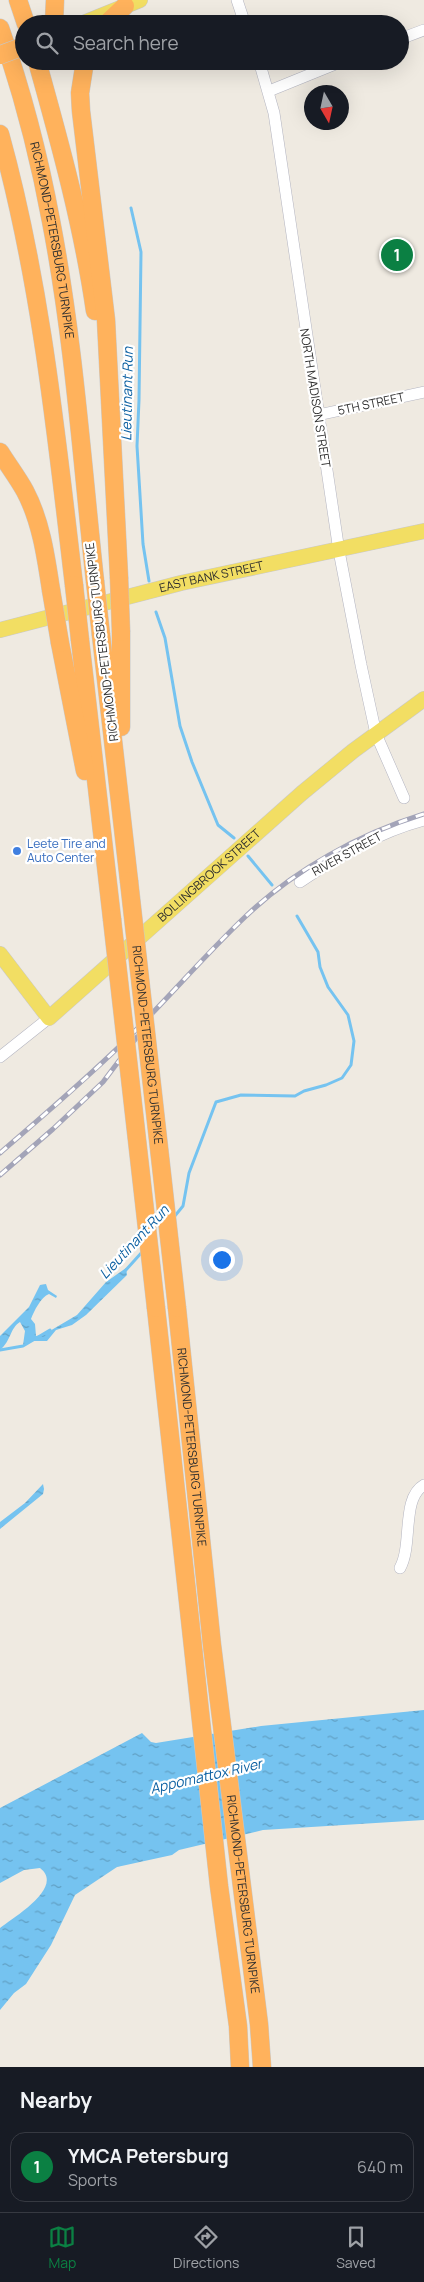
<!DOCTYPE html>
<html lang="en">
<head>
<meta charset="utf-8">
<style>
	:root { --surface:#171b24; --page:#242831; --text:#f1f3f6; --muted:#9ea1a6; --line:#363941; --accent:#0b8043 }
	body { margin:0; font-family:Manrope,sans-serif; background:var(--page); color:var(--text) }
	.compass { position:absolute; left:304px; top:85px; width:45px; height:45px; border-radius:50%; background:var(--surface); box-shadow:0 5px 20px #0002; rotate:171deg }
	.you { position:absolute; left:221px; top:1259px; width:18px; height:18px; margin:-12px; border:4px solid #fff; border-radius:50%; background:#1a73e8; box-shadow:0 0 0 8px #1a73e833 }
	.badge { display:grid; place-items:center; width:32px; height:32px; border-radius:50%; background:var(--accent); color:#fff; font-size:16px; font-weight:700 }
	.pin { position:absolute; translate:-50% -50%; border:2px solid #fff; box-shadow:0 1px 5px #0006 }
	.list { margin:0; padding:0; list-style:none }
	h2 { display:flex; justify-content:space-between; align-items:center; height:65px; margin:0; padding:0 20px; font-size:21px }
	h2 small { font-size:16px; font-weight:400; color:var(--muted) }
	.list li { display:grid; grid-template-columns:32px 1fr auto; gap:15px; align-items:center; box-sizing:border-box; height:70px; margin:0 10px 10px; padding:0 10px; border:1px solid var(--line); border-radius:15px }
	.list b { display:block; font-size:19px; white-space:nowrap }
	.list p { margin:0; font-size:16px; white-space:nowrap; color:var(--muted) }
	.list em { font-size:16px; font-style:normal; color:var(--muted) }
	.icon { flex:none; width:28px; height:28px; fill:none; stroke:currentColor; stroke-width:2; stroke-linecap:round; stroke-linejoin:round }
	.map { position:relative; flex:none; width:424px; height:2067px; overflow:hidden }
	.search { position:absolute; background:var(--surface); box-shadow:0 5px 20px #0002; left:15px; right:15px; top:15px; height:55px; display:flex; align-items:center; gap:12px; box-sizing:border-box; padding:0 18px; border-radius:28px; color:var(--muted); font-size:19px }
	.sheet { height:145px; background:var(--surface) }
	nav { display:flex; justify-content:space-around; align-items:center; box-sizing:border-box; height:70px; border-top:1px solid var(--line); background:var(--surface); font-size:14px; color:var(--muted) }
	nav a { display:grid; justify-items:center; gap:2px }
	nav .on { color:var(--accent) }
	.map>svg:first-child { display:block }
	.water { fill:url(#water-ripples) }
	.lines { fill:none; stroke-linecap:round; stroke-linejoin:round }
	.stream { stroke:#75c3f0; stroke-width:3 }
	.minor-casing { stroke:#b4b5c1; stroke-width:12 }
	.major-casing { stroke:#c9c9c9; stroke-width:16 }
	.highway-casing { stroke:#c9c9c9; stroke-width:19 }
	.minor { stroke:#fff; stroke-width:11 }
	.major { stroke:#f2de63; stroke-width:15 }
	.highway { stroke:#ffb25c; stroke-width:18 }
	.rail-casing { stroke:#a3a4b8; stroke-width:5 }
	.rail { stroke:#fff; stroke-width:3; stroke-dasharray:9; stroke-linecap:butt }
	.highway-bridge-casing { stroke:#c9c9c9; stroke-width:19; stroke-linecap:butt }
	.highway-bridge { stroke:#ffb25c; stroke-width:18 }
	.shop-dot { fill:#3f7fe0; stroke:#fff; stroke-width:2 }
	.labels { text-anchor:middle; stroke-width:4.5; stroke-linejoin:round; paint-order:stroke }
	.street-label { font-size:12px; fill:#2e2e2e; stroke:#fff }
	.shop-label { font-size:12px; fill:#366cbe; stroke:#fff; text-anchor:start }
	.water-label { font-size:14px; font-style:italic; fill:#0d61a2; stroke:#fff }
</style>
</head>
<body>
<div class="map">
<svg width="424" height="2067" viewBox="0 0 424 2067">
	<defs>
		<pattern id="water-ripples" width="26" height="14" patternUnits="userSpaceOnUse" patternTransform="scale(1.25)"><rect width="26" height="14" fill="#75c3f0"/><path d="M2 4q2-2 4 0t4 0M15 11q2-2 4 0t4 0" fill="none" stroke="#609fc3"/></pattern>
	</defs>
	<rect width="100%" height="100%" fill="#efeae1"/>
	<g class="water">
		<path d="M126,1268l1,7 -41,40 -14,10 -16,5 -9,11h-17l-7,4 2,-14 -5,-9c-10,6 -9,19 -20,28v-14l29,-29 11,-22 6,-1 2,6 9,6 -1,2 -7,-4c-8,3 -15,17 -18,25l4,5 1,12 7,-1 34,-20 29,-33z"/>
		<path d="M43,1484l1,5 -1,5 -43,35v-7l25,-19z"/>
		<path d="M424,1710v110l-161,10 -84,20 -7,5 -55,12 -42,28 -24,50 -25,39 -12,9 -14,17v-82c14,-11 65,-41 40,-60l-16,2 -24,13v-75l142,-75 9,9 5,1 105,-17z"/>
	</g>
	<g class="lines">
		<g class="stream">
			<path d="M131,208l10,44 -2,148 -2,46 6,98 6,37"/>
			<path d="M156,612l9,26 15,88 12,36 26,63 16,13"/>
			<path d="M248,856l24,29"/>
			<path d="M174,1217l9,-11 6,-33 27,-71 25,-7 54,1 9,-5 22,-6 16,-7 9,-13 3,-24 -6,-26 -20,-28 -8,-20 -2,-15 -21,-36"/>
			<path d="M125,1271l18,-20"/>
			<path d="M0,1350l23,-4 27,-16"/>
		</g>
		<defs>
			<g id="minor">
				<path d="M237,0l8,24"/>
				<path d="M400,39l24,-9"/>
				<path d="M259,61l15,52 65,438 22,114 15,69 28,64"/>
				<path d="M269,91l74,-30"/>
				<path d="M318,415l106,-23"/>
				<path d="M300,882c39,-26 78,-50 124,-62"/>
				<path d="M0,1057l49,-39"/>
				<path d="M400,1568c13,-23 1,-70 24,-83"/>
			</g>
			<g id="major">
				<path d="M81,24l59,-24"/>
				<path id="s1" d="M0,630l181,-47 243,-52"/>
				<path id="s2" d="M0,954l49,64 253,-225 51,-42 71,-52"/>
			</g>
			<g id="highway">
				<path d="M18,0l8,24"/>
				<path d="M54,24l1,-24"/>
				<path d="M106,24l19,-18"/>
				<path id="s3" d="M0,28c22,63 39,128 51,193 23,119 31,241 44,360"/>
				<path d="M37,61c23,82 46,166 58,250"/>
				<path d="M85,61l-5,32 1,18 25,209 13,257"/>
				<path d="M0,134c41,148 56,299 74,451"/>
				<path d="M0,452c8,13 18,26 25,39 16,30 21,66 26,99"/>
				<path d="M121,632v95"/>
				<path d="M101,635l28,246"/>
				<path d="M80,640l32,279"/>
				<path d="M60,643l25,128"/>
				<path d="M156,1308l63,578 19,140 2,41"/>
				<path id="s4" d="M177,1308l35,337 47,379 3,43"/>
			</g>
		</defs>
		<use href="#minor" class="minor-casing"/>
		<use href="#major" class="major-casing"/>
		<use href="#highway" class="highway-casing"/>
		<use href="#minor" class="minor"/>
		<use href="#major" class="major"/>
		<use href="#highway" class="highway"/>
		<defs>
			<g id="rail">
				<path d="M0,1153c45,-39 90,-77 132,-119 38,-38 74,-80 113,-117 49,-47 114,-83 179,-103"/>
				<path d="M0,1175l53,-46 50,-47 34,-45"/>
			</g>
		</defs>
		<use href="#rail" class="rail-casing"/>
		<use href="#rail" class="rail"/>
		<defs>
			<g id="highway-bridge">
				<path d="M0,55l24,-9"/>
				<path d="M119,577l2,55"/>
				<path d="M95,581l6,54"/>
				<path d="M74,585l6,55"/>
				<path d="M51,590l9,53"/>
				<path id="s5" d="M129,881l48,427"/>
				<path d="M112,919l44,389"/>
			</g>
		</defs>
		<use href="#highway-bridge" class="highway-bridge-casing"/>
		<use href="#highway-bridge" class="highway-bridge"/>
	</g>
	<circle class="shop-dot" cx="17" cy="851" r="5"/>
	<g class="labels">
		<g class="street-label">
			<text dy="4" stroke="none"><textPath href="#s3" startOffset="219">RICHMOND-PETERSBURG TURNPIKE</textPath></text>
			<text transform="translate(315 398) rotate(81)" y="4">NORTH MADISON STREET</text>
			<text transform="translate(371 404) rotate(-12)" y="4">5TH STREET</text>
			<text dy="4" stroke="none"><textPath href="#s1" startOffset="218">EAST BANK STREET</textPath></text>
			<text transform="translate(102 642) rotate(-97)" y="4">RICHMOND-PETERSBURG TURNPIKE</text>
			<text transform="translate(347 854) rotate(-29)" y="4">RIVER STREET</text>
			<text dy="4" stroke="none"><textPath href="#s2" startOffset="295">BOLLINGBROOK STREET</textPath></text>
			<text dy="4" stroke="none"><textPath href="#s5" startOffset="165">RICHMOND-PETERSBURG TURNPIKE</textPath></text>
			<text dy="4" stroke="none"><textPath href="#s4" startOffset="140">RICHMOND-PETERSBURG TURNPIKE</textPath></text>
			<text dy="4" stroke="none"><textPath href="#s4" startOffset="590">RICHMOND-PETERSBURG TURNPIKE</textPath></text>
		</g>
		<g class="shop-label">
			<text x="27" y="848">Leete Tire and<tspan x="27" dy="14">Auto Center</tspan></text>
		</g>
		<g class="water-label">
			<text transform="translate(127 394) rotate(-89)" y="5">Lieutinant Run</text>
			<text transform="translate(134 1242) rotate(-47)" y="5">Lieutinant Run</text>
			<text transform="translate(206 1776) rotate(-13)" y="5">Appomattox River</text>
		</g>
	</g>
</svg>
<svg class="compass" viewBox="-18 -18 36 36"><path d="M0-13l5 13h-10z" fill="#e53935"/><path d="M0 13l5-13h-10z" fill="#9ea1a6"/></svg>
<div class="you"></div>
<div class="pin badge" style="left:397px;top:255px">1</div>
<div class="search"><svg class="icon" aria-label="search" viewBox="0 0 24 24"><circle cx="10" cy="10" r="6"/><path d="M15 15l6 6"/></svg>Search here</div>
</div>
<section class="sheet">
<h2>Nearby<small></small></h2>
<ul class="list">
<li><span class="badge">1</span><div><b>YMCA Petersburg</b><p>Sports</p></div><em>640 m</em></li>
</ul>
</section>
<nav>
<a class="on"><svg class="icon" aria-label="map" viewBox="0 0 24 24"><path d="M3 6l6-2 6 2 6-2v14l-6 2-6-2-6 2zM9 4v14M15 6v14"/></svg>Map</a>
<a><svg class="icon" aria-label="directions" viewBox="0 0 24 24"><path d="M12 3l9 9-9 9-9-9zM9 14v-3h6M13 9l2 2-2 2"/></svg>Directions</a>
<a><svg class="icon" aria-label="saved" viewBox="0 0 24 24"><path d="M7 4h10v16l-5-4-5 4z"/></svg>Saved</a>
</nav>
</body>
</html>
